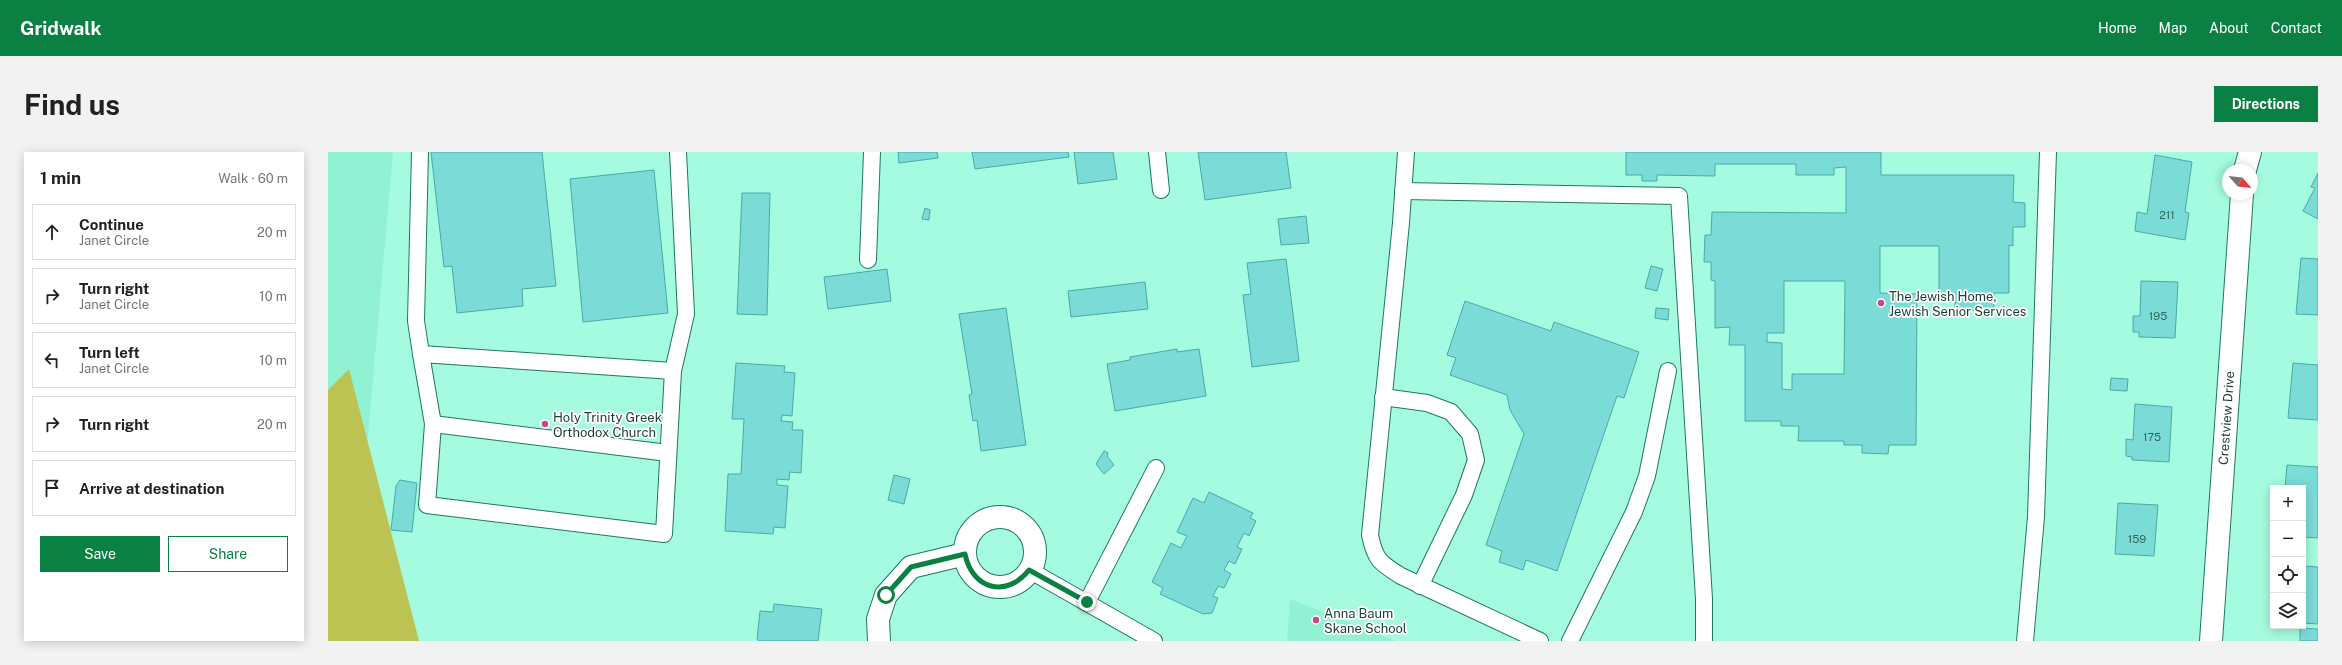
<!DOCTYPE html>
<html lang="en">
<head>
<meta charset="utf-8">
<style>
	:root { --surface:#fff; --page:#f2f2f2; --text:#202124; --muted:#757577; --line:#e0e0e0; --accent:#0b8043 }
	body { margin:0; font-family:"Public Sans",sans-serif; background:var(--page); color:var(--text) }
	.controls { position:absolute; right:12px; bottom:12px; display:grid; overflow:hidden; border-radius:0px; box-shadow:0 2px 10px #0003 }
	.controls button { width:36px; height:36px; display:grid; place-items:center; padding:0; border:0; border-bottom:1px solid var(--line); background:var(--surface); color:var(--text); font:20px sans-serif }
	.compass { position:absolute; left:1894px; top:12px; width:36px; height:36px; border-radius:50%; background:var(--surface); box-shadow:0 2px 10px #0003; rotate:117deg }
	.stop { position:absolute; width:12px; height:12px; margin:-9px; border:3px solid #0b8043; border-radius:50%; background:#fff }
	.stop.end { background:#0b8043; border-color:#fff; box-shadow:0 1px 4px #0008 }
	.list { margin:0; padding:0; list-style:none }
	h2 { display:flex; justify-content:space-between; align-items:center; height:52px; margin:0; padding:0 16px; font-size:17px }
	h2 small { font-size:13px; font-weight:400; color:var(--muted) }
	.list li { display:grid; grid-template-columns:26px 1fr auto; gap:12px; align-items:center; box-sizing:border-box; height:56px; margin:0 8px 8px; padding:0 8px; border:1px solid var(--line); border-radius:0px }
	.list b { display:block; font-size:15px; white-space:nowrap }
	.list p { margin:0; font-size:13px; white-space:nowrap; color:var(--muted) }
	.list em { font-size:13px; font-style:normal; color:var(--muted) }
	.actions { display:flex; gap:8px; padding:12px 16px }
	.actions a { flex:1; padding:9px 0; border:1px solid var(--accent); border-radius:0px; text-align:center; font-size:14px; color:var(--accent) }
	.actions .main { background:var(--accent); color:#fff }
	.icon { flex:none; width:22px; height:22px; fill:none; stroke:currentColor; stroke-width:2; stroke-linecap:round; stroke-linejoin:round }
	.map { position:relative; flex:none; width:1990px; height:489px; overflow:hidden; border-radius:0px }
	header { display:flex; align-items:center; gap:24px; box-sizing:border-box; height:56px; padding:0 20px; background:var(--accent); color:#fff }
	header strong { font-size:19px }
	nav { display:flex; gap:22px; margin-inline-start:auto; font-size:14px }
	.intro { display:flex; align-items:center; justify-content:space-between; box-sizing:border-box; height:96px; padding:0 24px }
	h1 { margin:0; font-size:28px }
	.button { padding:10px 18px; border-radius:0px; background:var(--accent); color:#fff; font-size:14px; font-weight:700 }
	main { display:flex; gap:24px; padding:0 24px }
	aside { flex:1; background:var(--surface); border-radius:0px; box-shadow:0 2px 10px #0003 }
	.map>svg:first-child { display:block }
	.built { fill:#91f1d3 }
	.green { fill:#bcc352 }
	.building { fill:#7bdbd7; stroke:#48aaa7; fill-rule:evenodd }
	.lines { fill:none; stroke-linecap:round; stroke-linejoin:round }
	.service-casing { stroke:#1b7962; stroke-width:18 }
	.minor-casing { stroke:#1b7962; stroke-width:24 }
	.service { stroke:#fff; stroke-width:16 }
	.minor { stroke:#fff; stroke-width:22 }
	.route { stroke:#0b8043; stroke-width:5 }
	.poi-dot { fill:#ca468a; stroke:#fff; stroke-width:1.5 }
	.labels { text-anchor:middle; stroke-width:3.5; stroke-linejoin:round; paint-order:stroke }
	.number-label { font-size:11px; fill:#32655c }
	.poi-label { font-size:13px; fill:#1a3e33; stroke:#fff; text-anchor:start }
	.street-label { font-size:13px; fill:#1a3e33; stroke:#fff }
</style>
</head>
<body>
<header>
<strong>Gridwalk</strong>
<nav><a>Home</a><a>Map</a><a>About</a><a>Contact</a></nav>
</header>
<div class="intro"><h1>Find us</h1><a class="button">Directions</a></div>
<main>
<aside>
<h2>1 min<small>Walk · 60 m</small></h2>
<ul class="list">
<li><svg class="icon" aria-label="ahead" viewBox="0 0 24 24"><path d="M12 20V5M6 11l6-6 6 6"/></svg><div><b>Continue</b><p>Janet Circle</p></div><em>20 m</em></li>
<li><svg class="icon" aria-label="right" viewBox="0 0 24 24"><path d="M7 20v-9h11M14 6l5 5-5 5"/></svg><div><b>Turn right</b><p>Janet Circle</p></div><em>10 m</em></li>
<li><svg class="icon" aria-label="left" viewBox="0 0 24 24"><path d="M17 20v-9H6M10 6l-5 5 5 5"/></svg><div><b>Turn left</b><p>Janet Circle</p></div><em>10 m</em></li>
<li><svg class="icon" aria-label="right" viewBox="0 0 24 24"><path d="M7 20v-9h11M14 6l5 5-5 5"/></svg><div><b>Turn right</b></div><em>20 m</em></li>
<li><svg class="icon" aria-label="arrive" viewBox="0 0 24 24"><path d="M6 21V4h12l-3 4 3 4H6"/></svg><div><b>Arrive at destination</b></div></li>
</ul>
<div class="actions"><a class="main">Save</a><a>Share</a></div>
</aside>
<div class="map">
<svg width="1990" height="489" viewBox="0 0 1990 489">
	<rect width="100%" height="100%" fill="#a5fbdf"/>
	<g class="built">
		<path d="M0,0h65l-43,489h-22z"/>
		<path d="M962,447l106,42h-109z"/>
	</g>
	<path class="green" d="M21,217l70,272h-91v-251z"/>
	<g class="building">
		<path d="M103,0h111l14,134 -34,3 1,17 -66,7 -5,-47 -8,1z"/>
		<path d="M570,0h39l1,6 -39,5z"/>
		<path d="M644,0h96l1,5 -94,12z"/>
		<path d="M746,0h39l4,27 -39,5z"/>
		<path d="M870,0h88l5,36 -86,12z"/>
		<path d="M1298,0h255v23h133l-1,27 12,1v24h-12v19l-4,-1v48h-15v17h-39v-13h-16v-51h-59v47l37,1 -1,151h-27l-1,9 -26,-1v-8h-18v-4h-46l1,-15h-18v-5h-36v-76h-16l1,-18 -15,1v-47l-4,-1v-18h-7l1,-27h6l1,-23 134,1v-46l-12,1v7h-38v-11h-81v12l-58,-1v6h-15v-6h-16zM1456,129h61l-1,93h-52v16l-10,-1v-46l-15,-1v-9h17z"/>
		<path d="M1827,3l37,7 -7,50 4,1 -4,27 -50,-9 2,-19 10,2z"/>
		<path d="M326,18l14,143 -85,9 -13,-143z"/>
		<path d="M1990,21v46l-15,-8 12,-23 -4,-1z"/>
		<path d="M414,41h28l-3,122 -30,-1z"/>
		<path d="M597,56l5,2 -1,10 -7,-1z"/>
		<path d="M978,64l3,27 -28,2 -3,-26z"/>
		<path d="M1973,106l17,1v56l-22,-1z"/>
		<path d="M958,107l13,102 -47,6 -9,-72 8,-1 -4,-31z"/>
		<path d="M1323,114l12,3 -6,22 -12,-3z"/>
		<path d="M559,117l4,32 -63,8 -4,-32z"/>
		<path d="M1813,129l37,1 -3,56 -36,-1v-5h-6v-16h7z"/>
		<path d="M817,130l3,27 -77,8 -3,-26z"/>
		<path d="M1137,149l86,30 3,-9 85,30 -15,46 -7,-2 -60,175 -31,-11 -3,10 -24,-8 3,-11 -16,-6 38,-111 -14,-24 -3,-15 -57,-20 6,-17 -9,-3z"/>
		<path d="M678,156l20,137 -45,6 -4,-31 -4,1 -4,-26 3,-1 -13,-80z"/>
		<path d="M1328,156l13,1 -1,11 -13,-2z"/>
		<path d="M849,197v3l22,-3 7,47 -91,15 -8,-47 23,-4v-3z"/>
		<path d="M408,211l49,3 -1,6 11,1 -3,43 -10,-1 -1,6 12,1 -1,8h11l-2,43 -11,-1 -1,8 -12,-1v6l11,1 -3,42 -11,-1 -1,7 -48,-3 3,-57h13l3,-55h-12z"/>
		<path d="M1965,211l25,2v55l-30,-2z"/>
		<path d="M1783,226l17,1 -1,12 -17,-1z"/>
		<path d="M1807,252l37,3 -3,55 -37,-2v-3l-6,-1v-17l7,1z"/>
		<path d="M776,299l4,2 -1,3 7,9 -10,9 -8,-10z"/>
		<path d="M1959,313l31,2v71l-15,-1v-49h-18z"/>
		<path d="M566,323l16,4 -6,25 -16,-4z"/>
		<path d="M72,328l17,3 -5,49 -21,-2 5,-44z"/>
		<path d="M881,340l44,21 -3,5 6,3 -7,15 -5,-3 -7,14 5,2 -7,15 -6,-3 -5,9 7,4 -7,14 -6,-2 -5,10 5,2 -6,15 -9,1 -43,-20 3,-6 -11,-6 19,-39 10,5 6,-12 -10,-4 16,-34 11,5z"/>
		<path d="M1790,351l40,2 -4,51 -39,-2z"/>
		<path d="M1975,414l15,1v57l-15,-1z"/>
		<path d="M446,452l48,5 -4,32h-59l-2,-2 3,-28 13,1z"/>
		<path d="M1972,476l18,1v12h-18z"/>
	</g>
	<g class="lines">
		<defs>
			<g id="service">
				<path d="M92,0l-4,169 5,33 252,17 13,-57 -8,-162"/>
				<path d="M829,0l4,38"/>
				<path d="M1078,0l-5,71 -31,312c5,25 10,28 31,41l139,65"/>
				<path d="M1075,39l276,5 25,403v42"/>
				<path d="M540,108l4,-108"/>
				<path d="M93,202l12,70 -6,81 237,29 9,-163"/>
				<path d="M1055,245l44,6 24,9 19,22 6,26 -12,35 -44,91"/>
				<path d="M105,272l235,29"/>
				<path d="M701,418l125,71"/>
				<path d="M759,450l69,-134"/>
				<path d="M1242,489l64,-129 13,-36 21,-105"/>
				<path d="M1697,489l11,-124 12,-365"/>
			</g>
			<g id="minor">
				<path d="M1917,18l5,-18"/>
				<circle cx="672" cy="400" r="35"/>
				<path d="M551,489l-1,-22 8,-24 25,-28 54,-13"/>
				<path d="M1883,489l31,-447"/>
			</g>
		</defs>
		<use href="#service" class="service-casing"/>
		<use href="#minor" class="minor-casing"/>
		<use href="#service" class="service"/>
		<use href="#minor" class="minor"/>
	</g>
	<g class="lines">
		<path class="route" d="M558,443l25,-28 54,-13c7,35 41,45 64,16l58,32"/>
	</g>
	<g class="poi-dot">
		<circle cx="1553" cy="151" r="4"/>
		<circle cx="217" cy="272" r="4"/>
		<circle cx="988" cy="468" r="4"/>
	</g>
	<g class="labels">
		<g class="number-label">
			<text x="1839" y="67">211</text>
			<text x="1830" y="168">195</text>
			<text x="1824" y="289">175</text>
			<text x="1809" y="391">159</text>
		</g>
		<g class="poi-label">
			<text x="1561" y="149">The Jewish Home,<tspan x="1561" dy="15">Jewish Senior Services</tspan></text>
			<text x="225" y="270">Holy Trinity Greek<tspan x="225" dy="15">Orthodox Church</tspan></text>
			<text x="996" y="466">Anna Baum<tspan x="996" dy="15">Skane School</tspan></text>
		</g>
		<g class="street-label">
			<text transform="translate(1898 266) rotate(-86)" y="5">Crestview Drive</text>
		</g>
	</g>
</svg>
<div class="controls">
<button>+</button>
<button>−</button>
<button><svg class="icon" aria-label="locate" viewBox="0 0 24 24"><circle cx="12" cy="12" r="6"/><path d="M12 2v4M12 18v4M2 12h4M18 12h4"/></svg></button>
<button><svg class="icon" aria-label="layers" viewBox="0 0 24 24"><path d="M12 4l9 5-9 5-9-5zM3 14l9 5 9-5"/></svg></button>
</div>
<svg class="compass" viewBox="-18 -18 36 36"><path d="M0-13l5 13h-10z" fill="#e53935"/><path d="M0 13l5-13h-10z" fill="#757577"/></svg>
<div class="stop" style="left:558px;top:443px"></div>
<div class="stop end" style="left:759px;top:450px"></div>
</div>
</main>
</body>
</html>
